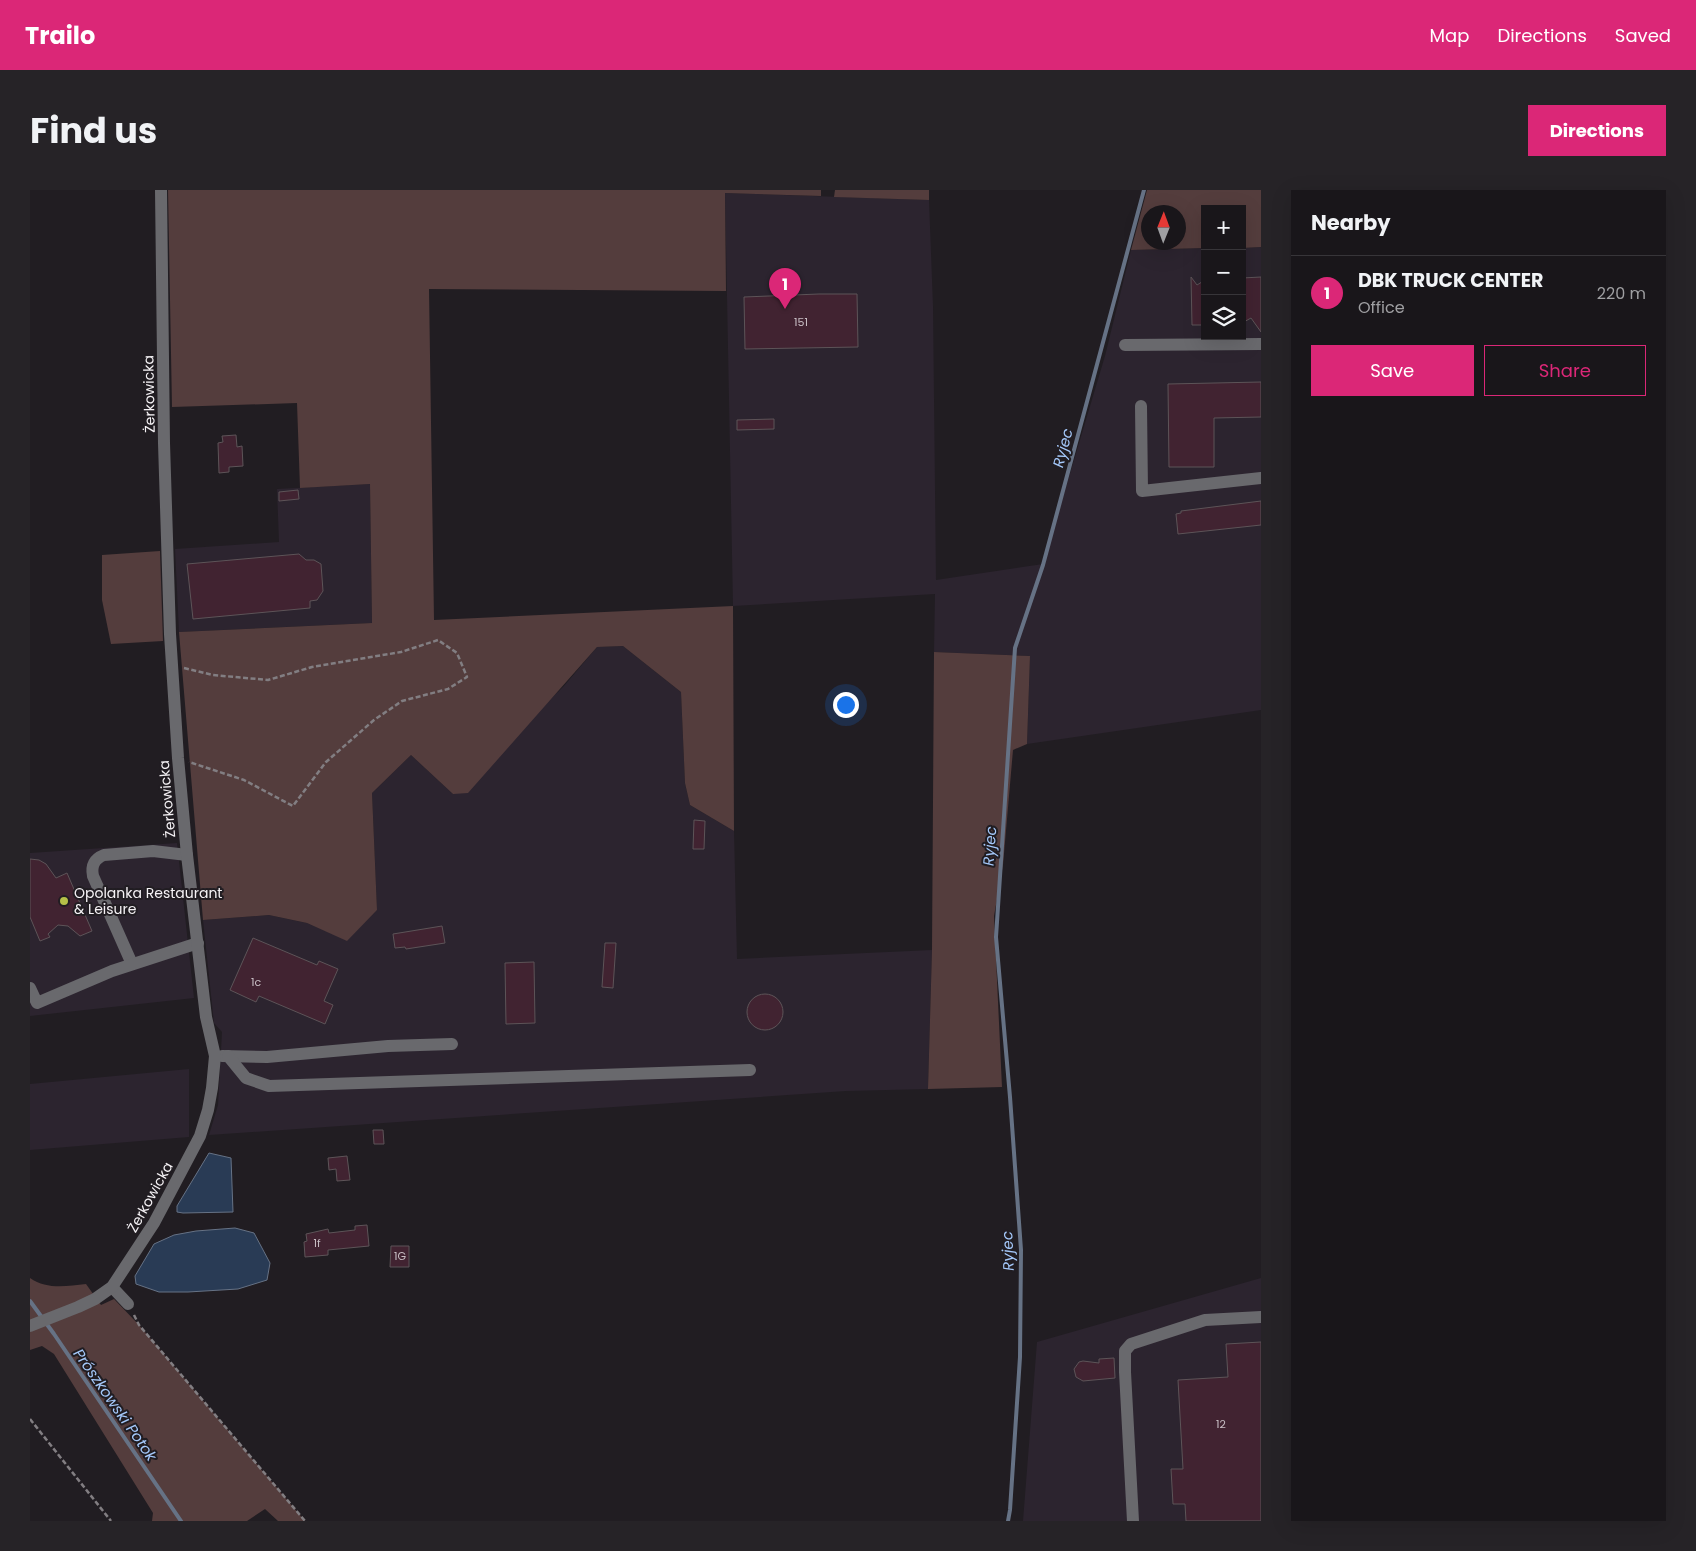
<!DOCTYPE html>
<html lang="en">
<head>
<meta charset="utf-8">
<style>
	:root { --surface:#19161a; --page:#262327; --text:#f1f3f6; --muted:#9f9fa2; --line:#373539; --accent:#db2777 }
	body { margin:0; font-family:Poppins,sans-serif; background:var(--page); color:var(--text) }
	.controls { position:absolute; right:15px; top:15px; display:grid; overflow:hidden; border-radius:0px; box-shadow:0 5px 20px #0002 }
	.controls button { width:45px; height:45px; display:grid; place-items:center; padding:0; border:0; border-bottom:1px solid var(--line); background:var(--surface); color:var(--text); font:25px sans-serif }
	.compass { position:absolute; left:1111px; top:15px; width:45px; height:45px; border-radius:50%; background:var(--surface); box-shadow:0 5px 20px #0002; rotate:1deg }
	.you { position:absolute; left:815px; top:514px; width:18px; height:18px; margin:-12px; border:4px solid #fff; border-radius:50%; background:#1a73e8; box-shadow:0 0 0 8px #1a73e833 }
	.badge { display:grid; place-items:center; width:32px; height:32px; border-radius:50%; background:var(--accent); color:#fff; font-size:16px; font-weight:700 }
	.pin { position:absolute; translate:-50% -41px; filter:drop-shadow(0 1px 2px #0008) }
	.pin::after { content:''; position:absolute; top:26px; width:18px; height:15px; background:inherit; clip-path:polygon(0 0,100% 0,50% 100%) }
	.list { margin:0; padding:0; list-style:none }
	h2 { display:flex; justify-content:space-between; align-items:center; height:65px; margin:0; padding:0 20px; font-size:21px }
	h2 small { font-size:16px; font-weight:400; color:var(--muted) }
	.list li { display:grid; grid-template-columns:32px 1fr auto; gap:15px; align-items:center; box-sizing:border-box; height:75px; padding:0 20px; border-top:1px solid var(--line) }
	.list b { display:block; font-size:19px; white-space:nowrap }
	.list p { margin:0; font-size:16px; white-space:nowrap; color:var(--muted) }
	.list em { font-size:16px; font-style:normal; color:var(--muted) }
	.actions { display:flex; gap:10px; padding:15px 20px }
	.actions a { flex:1; padding:11px 0; border:1px solid var(--accent); border-radius:0px; text-align:center; font-size:18px; color:var(--accent) }
	.actions .main { background:var(--accent); color:#fff }
	.icon { flex:none; width:28px; height:28px; fill:none; stroke:currentColor; stroke-width:2; stroke-linecap:round; stroke-linejoin:round }
	.map { position:relative; flex:none; width:1231px; height:1331px; overflow:hidden; border-radius:0px }
	header { display:flex; align-items:center; gap:30px; box-sizing:border-box; height:70px; padding:0 25px; background:var(--accent); color:#fff }
	header strong { font-size:24px }
	nav { display:flex; gap:28px; margin-inline-start:auto; font-size:18px }
	.intro { display:flex; align-items:center; justify-content:space-between; box-sizing:border-box; height:120px; padding:0 30px }
	h1 { margin:0; font-size:35px }
	.button { padding:12px 22px; border-radius:0px; background:var(--accent); color:#fff; font-size:18px; font-weight:700 }
	main { display:flex; gap:30px; padding:0 30px }
	aside { flex:1; background:var(--surface); border-radius:0px; box-shadow:0 5px 20px #0002 }
	.map>svg:first-child { display:block }
	.built { fill:#2c242f }
	.green { fill:#543d3d; fill-rule:evenodd }
	.water { fill:#293b55; stroke:#667285 }
	.lines { fill:none; stroke-linecap:round; stroke-linejoin:round }
	.stream { stroke:#667285; stroke-width:4 }
	.building { fill:#412331; stroke:#5d5458 }
	.path { stroke:#827e82; stroke-width:2.5; stroke-dasharray:5 2.5; stroke-linecap:butt }
	.minor { stroke:#69696d; stroke-width:12 }
	.poi-dot { fill:#b6c148; stroke:#211d22; stroke-width:2 }
	.labels { text-anchor:middle; stroke-width:4; stroke-linejoin:round; paint-order:stroke }
	.number-label { font-size:11px; fill:#c8bec4 }
	.street-label { font-size:14px; fill:#f5f2f5; stroke:#211d22 }
	.poi-label { font-size:14px; fill:#f5f2f5; stroke:#211d22; text-anchor:start }
	.water-label { font-size:15px; font-style:italic; fill:#a5c9fb; stroke:#211d22 }
</style>
</head>
<body>
<header>
<strong>Trailo</strong>
<nav><a>Map</a><a>Directions</a><a>Saved</a></nav>
</header>
<div class="intro"><h1>Find us</h1><a class="button">Directions</a></div>
<main>
<div class="map">
<svg width="1231" height="1331" viewBox="0 0 1231 1331">
	<rect width="100%" height="100%" fill="#211d22"/>
	<g class="built">
		<path d="M695,3l204,7 4,106 3,274 107,-16 62,-208 26,-106 74,-2v88h37v-88l19,-1v463l-234,34 3,-88 -96,-4 1,-58 -202,12z"/>
		<path d="M340,294l2,139 -193,9 -4,-83 104,-7 -2,-53z"/>
		<path d="M593,456l58,46 4,91 5,22 44,26 3,128 195,-9 -4,139 -82,2 -637,44 9,-30 4,-73 -8,-9 -11,-103 66,-5 38,8 40,17 30,-30 -5,-117 39,-38 42,39 111,-108 33,-39z"/>
		<path d="M147,653l17,155 -164,18v-163z"/>
		<path d="M159,879v68l-159,13v-66z"/>
		<path d="M1231,1088v243h-238l14,-179z"/>
	</g>
	<g class="green">
		<path d="M138,0h653v6l-96,-3 1,98 -297,-2 5,331 299,-14 1,225 -44,-26 -5,-22 -4,-91 -58,-46 -26,1 -129,146 -15,1 -42,-39 -39,38 5,117 -30,31 -40,-18 -38,-8 -66,5 -24,-288 193,-9 -2,-139 -70,4 -3,-85 -125,4z"/>
		<path d="M805,0h94v10l-95,-3z"/>
		<path d="M1117,0h114v57l-19,1v-39h-37v39l-74,2zM1118,22h30v30h-30z"/>
		<path d="M130,361l3,90 -52,3 -9,-44v-45z"/>
		<path d="M904,462l96,4 -3,88 -14,6 -10,115 -9,51 8,171 -74,2 4,-139z"/>
		<path d="M0,1088c17,12 37,8 56,6l15,21 13,-6 25,26 166,196h-27l-13,-12 -18,12h-95l1,-8 -99,-159 -12,-8 -12,4z"/>
	</g>
	<g class="water">
		<path d="M179,963l22,5 2,54 -50,1 -6,-1v-6z"/>
		<path d="M205,1038l19,5 16,30 -3,17 -29,9 -50,3h-29l-23,-8 -1,-8 19,-32 20,-9 22,-4z"/>
	</g>
	<g class="lines">
		<g class="stream">
			<path d="M0,1111l24,33 127,187"/>
			<path d="M978,1331l2,-11 10,-153 1,-107 -11,-153 -14,-160 19,-289 28,-83 101,-375"/>
		</g>
	</g>
	<g class="building">
		<path d="M1161,87l6,8 8,-5v45h-13z"/>
		<path d="M1231,87v55l-10,-14 -9,5v-45z"/>
		<path d="M789,104h38l1,53 -113,2 -1,-52z"/>
		<path d="M1231,192v35l-47,1v49h-45l-1,-83z"/>
		<path d="M744,229v10l-37,1v-10z"/>
		<path d="M206,245l1,12 5,-1 1,20 -14,1v5l-10,1 -1,-30 5,-1 -1,-6z"/>
		<path d="M268,300l1,9 -20,2v-9z"/>
		<path d="M1231,311v24l-83,9 -2,-20 5,-1v-2z"/>
		<path d="M269,364l7,6h8l7,4 2,27 -6,9 -7,1v7l-117,11 -6,-55z"/>
		<path d="M664,630l11,1 -1,28h-11z"/>
		<path d="M0,669l9,1 7,4 10,14 11,-5 25,58 -12,5 -12,-10 -10,-1 -10,9 2,3 -10,4 -10,-24z"/>
		<path d="M412,736l3,17 -39,6 -1,-2 -10,1 -2,-14z"/>
		<path d="M223,748l64,27 2,-4 19,8 -14,32 9,4 -8,19 -66,-28 -3,6 -26,-12z"/>
		<path d="M575,753h11l-3,45 -11,-1z"/>
		<path d="M504,772l1,61 -29,1 -1,-61z"/>
		<circle cx="735" cy="822" r="18"/>
		<path d="M343,940h10l1,14h-10z"/>
		<path d="M317,966l3,24 -13,1 -1,-12 -7,1 -1,-12z"/>
		<path d="M337,1035l2,21 -41,4v5l-23,2 -1,-15 3,-1 -1,-7 22,-5 1,4 26,-3v-4z"/>
		<path d="M361,1056h18v21h-19z"/>
		<path d="M1231,1152v179h-75l-1,-17h-12l-2,-35h12l-5,-89 50,-3 -2,-33z"/>
		<path d="M1084,1168l1,20 -32,3 -7,-4 -2,-8 5,-7 4,-1 16,2v-4z"/>
	</g>
	<g class="lines">
		<g class="path">
			<path d="M154,478l29,7 55,5 44,-13 89,-15 37,-12 19,13 10,24 -19,12 -46,12 -28,19 -48,42 -33,44 -49,-26 -55,-18"/>
			<path d="M104,1125l5,10 166,196"/>
			<path d="M0,1229l81,102"/>
		</g>
		<g class="minor">
			<path d="M1095,155l136,-1"/>
			<path d="M1111,216l1,85 119,-13"/>
			<path d="M102,774l-39,-88c-2,-10 1,-17 11,-21l49,-4 34,4"/>
			<path d="M0,798l7,15 75,-32 86,-28"/>
			<path d="M192,866l45,1 121,-11 64,-2"/>
			<path d="M198,866l18,22 23,8 481,-16"/>
			<path d="M82,1097l16,17"/>
			<path d="M0,1136l48,-19 17,-8 17,-12 42,-64 46,-87 8,-26 4,-22 3,-32 -9,-39 -19,-162 -9,-97 -8,-124 -6,-191 -3,-253"/>
			<path d="M1103,1331l-8,-149v-21l6,-7 74,-24 56,-3"/>
		</g>
	</g>
	<circle class="poi-dot" cx="34" cy="711" r="5"/>
	<g class="labels">
		<g class="number-label">
			<text x="771" y="136">151</text>
			<text x="226" y="796">1c</text>
			<text x="287" y="1057">1f</text>
			<text x="370" y="1070">1G</text>
			<text x="1191" y="1238">12</text>
		</g>
		<g class="street-label">
			<text transform="translate(119 204) rotate(-91)" y="5">Żerkowicka</text>
			<text transform="translate(137 609) rotate(-95)" y="5">Żerkowicka</text>
			<text transform="translate(120 1007) rotate(-61)" y="5">Żerkowicka</text>
		</g>
		<g class="poi-label">
			<text x="44" y="708">Opolanka Restaurant<tspan x="44" dy="16">&amp; Leisure</tspan></text>
		</g>
		<g class="water-label">
			<text transform="translate(1033 258) rotate(-75)" y="5">Ryjec</text>
			<text transform="translate(960 656) rotate(-86)" y="5">Ryjec</text>
			<text transform="translate(978 1061) rotate(-92)" y="5">Ryjec</text>
			<text transform="translate(85 1215) rotate(55)" y="5">Prószkowski Potok</text>
		</g>
	</g>
</svg>
<div class="controls">
<button>+</button>
<button>−</button>
<button><svg class="icon" aria-label="layers" viewBox="0 0 24 24"><path d="M12 4l9 5-9 5-9-5zM3 14l9 5 9-5"/></svg></button>
</div>
<svg class="compass" viewBox="-18 -18 36 36"><path d="M0-13l5 13h-10z" fill="#e53935"/><path d="M0 13l5-13h-10z" fill="#9f9fa2"/></svg>
<div class="you"></div>
<div class="pin badge" style="left:755px;top:119px">1</div>
</div>
<aside>
<h2>Nearby<small></small></h2>
<ul class="list">
<li><span class="badge">1</span><div><b>DBK TRUCK CENTER</b><p>Office</p></div><em>220 m</em></li>
</ul>
<div class="actions"><a class="main">Save</a><a>Share</a></div>
</aside>
</main>
</body>
</html>
